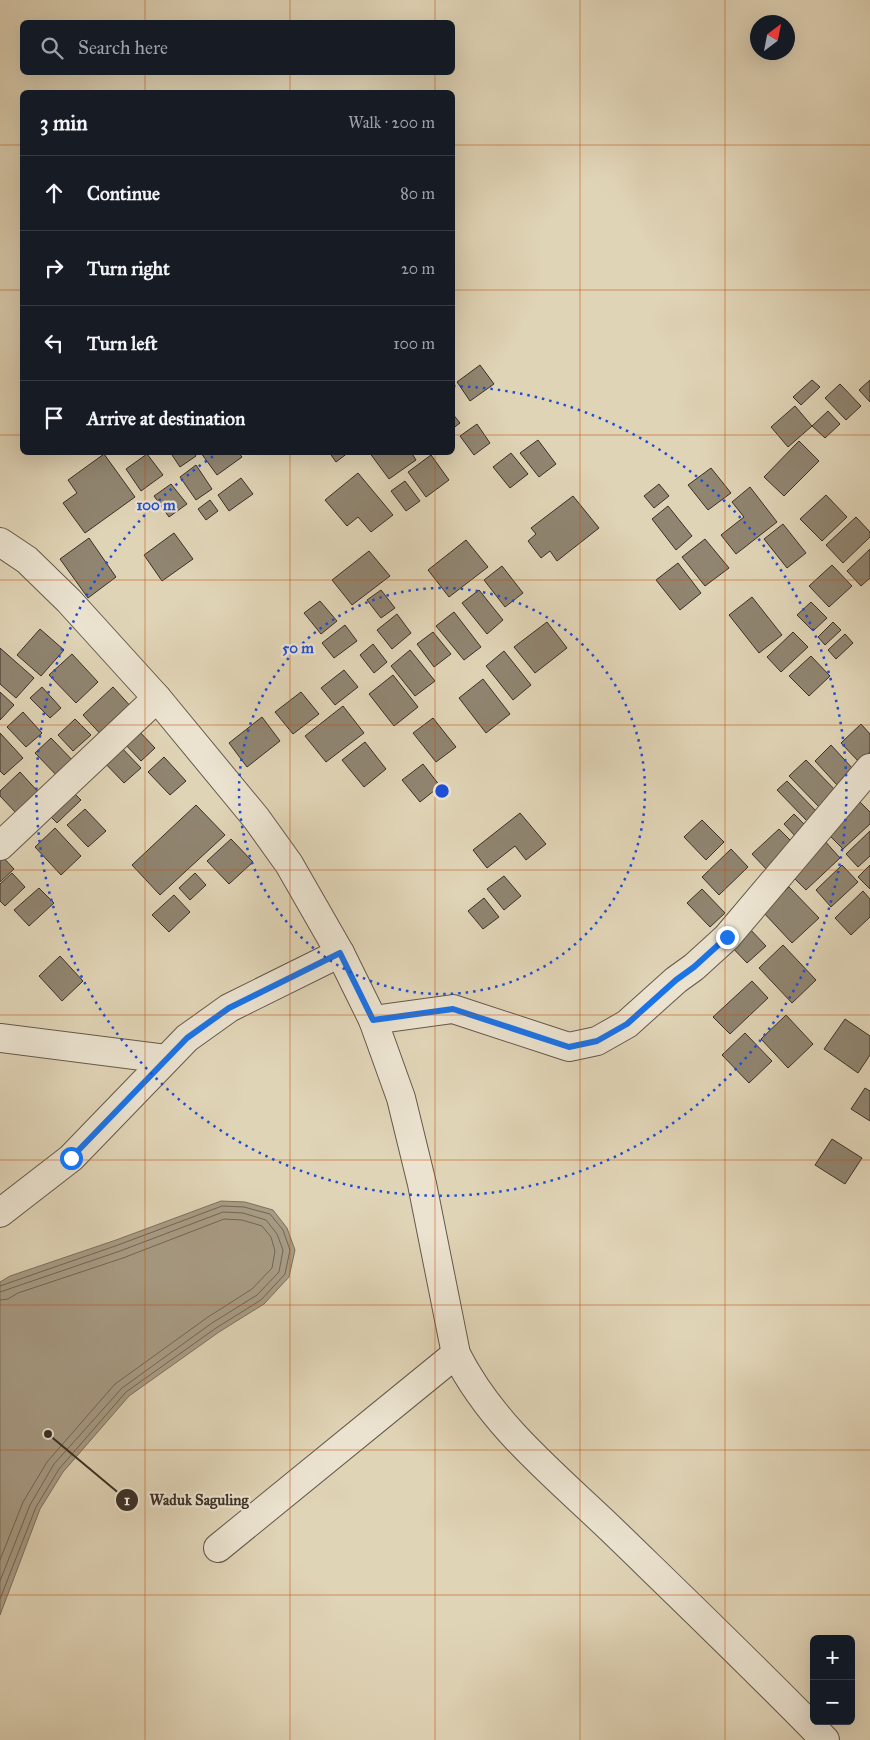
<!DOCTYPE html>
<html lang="en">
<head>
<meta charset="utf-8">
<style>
	:root { --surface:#171b24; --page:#20242c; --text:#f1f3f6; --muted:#9ea1a6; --line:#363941 }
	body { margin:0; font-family:"IM FELL Great Primer",serif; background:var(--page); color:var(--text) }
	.controls { position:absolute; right:15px; bottom:15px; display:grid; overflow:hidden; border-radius:8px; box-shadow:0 5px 20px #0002 }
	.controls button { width:45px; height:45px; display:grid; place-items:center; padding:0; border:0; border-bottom:1px solid var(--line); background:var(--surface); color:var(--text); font:25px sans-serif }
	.compass { position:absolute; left:750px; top:15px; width:45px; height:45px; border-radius:50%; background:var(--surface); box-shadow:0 5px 20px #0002; rotate:32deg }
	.stop { position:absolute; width:15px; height:15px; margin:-11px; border:4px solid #1a73e8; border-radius:50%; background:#fff }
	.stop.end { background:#1a73e8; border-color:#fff; box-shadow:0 1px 5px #0008 }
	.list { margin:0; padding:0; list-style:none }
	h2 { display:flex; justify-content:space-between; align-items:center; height:65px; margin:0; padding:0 20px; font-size:21px }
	h2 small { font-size:16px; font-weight:400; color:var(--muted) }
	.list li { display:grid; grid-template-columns:32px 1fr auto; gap:15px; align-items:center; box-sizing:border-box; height:75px; padding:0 20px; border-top:1px solid var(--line) }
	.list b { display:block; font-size:19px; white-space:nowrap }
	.list em { font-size:16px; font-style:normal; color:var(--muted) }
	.icon { flex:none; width:28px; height:28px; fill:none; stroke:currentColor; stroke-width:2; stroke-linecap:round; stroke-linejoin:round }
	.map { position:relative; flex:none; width:870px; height:1740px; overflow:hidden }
	.search { position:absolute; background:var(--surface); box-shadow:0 5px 20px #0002; left:20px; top:20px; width:435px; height:55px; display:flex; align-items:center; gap:12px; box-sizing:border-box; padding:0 18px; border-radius:8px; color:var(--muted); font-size:19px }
	.panel { position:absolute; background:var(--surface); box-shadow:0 5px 20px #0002; left:20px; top:90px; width:435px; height:365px; border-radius:8px }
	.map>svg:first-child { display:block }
	.water { fill:#a89c85; stroke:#7c715f }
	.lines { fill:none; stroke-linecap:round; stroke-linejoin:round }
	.shore { stroke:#716656; stroke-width:1 }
	.building { fill:#908571; stroke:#3a3027 }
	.minor-casing { stroke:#64594b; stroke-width:30 }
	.minor { stroke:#ebe3d0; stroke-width:28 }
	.route { stroke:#1a73e8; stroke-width:6 }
	.grid { fill:none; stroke:#c55111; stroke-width:1; stroke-opacity:0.55 }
	.ring { fill:none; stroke:#1d4ed8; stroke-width:2.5; stroke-dasharray:2.5 5 }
	.centre { fill:#1d4ed8; stroke:#ebe3d0; stroke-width:2.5 }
	.ring-label { font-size:15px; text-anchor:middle; font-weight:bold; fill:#1d4ed8; stroke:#ebe3d0; stroke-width:4.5; stroke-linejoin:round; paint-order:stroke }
	.leader { fill:none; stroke:#3a3027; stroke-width:2 }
	.callout-dot { fill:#3a3027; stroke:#ebe3d0; stroke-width:2 }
	.mark-label { font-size:15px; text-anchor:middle; font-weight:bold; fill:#fff }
	.callout-label { font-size:15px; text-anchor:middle; font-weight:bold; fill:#3a3027; stroke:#ebe3d0; stroke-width:4.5; stroke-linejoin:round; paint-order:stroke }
</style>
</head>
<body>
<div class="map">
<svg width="870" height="1740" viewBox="0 0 870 1740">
	<rect width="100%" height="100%" fill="#e0d4b6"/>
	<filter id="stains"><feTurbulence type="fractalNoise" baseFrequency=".004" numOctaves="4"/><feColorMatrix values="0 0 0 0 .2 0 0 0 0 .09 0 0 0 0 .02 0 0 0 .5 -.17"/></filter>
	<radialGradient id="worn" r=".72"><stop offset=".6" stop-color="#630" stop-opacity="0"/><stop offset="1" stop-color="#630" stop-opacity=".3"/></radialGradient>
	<path class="water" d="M221,1201l24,1 28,8 14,18 8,22 -6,27 -25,27 -45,28 -90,64 -66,76 -23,37 -40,106v-333l10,-6 106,-36z"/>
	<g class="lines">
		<g class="shore">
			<path d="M0,1286l118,-41 104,-39 22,1 26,7 13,16 7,20 -5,24 -24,26 -45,28 -90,64 -67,77 -23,38 -36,92"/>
			<path d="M0,1292l120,-41 103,-39 20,1 23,7 11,14 6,16 -4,22 -22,23 -45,28 -90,65 -68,76 -24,41 -30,76"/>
			<path d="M0,1300l8,-1 10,-6 105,-35 101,-39 18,1 20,6 9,11 4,14 -3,17 -20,21 -44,28 -93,67 -68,78 -24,40 -23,58"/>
		</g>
	</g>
	<g class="building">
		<path d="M480,365l14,19 -24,17 -13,-19z"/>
		<path d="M812,380l8,7 -19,18 -8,-8z"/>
		<path d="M870,380v22l-11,-12z"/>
		<path d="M840,384l21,22 -15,14 -21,-22z"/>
		<path d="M795,406l17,20 -24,21 -17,-20z"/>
		<path d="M828,411l12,13 -15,14 -13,-12z"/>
		<path d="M452,413l8,10 -8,6z"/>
		<path d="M477,424l13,19 -16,12 -14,-19z"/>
		<path d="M538,440l18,24 -17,13 -19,-24z"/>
		<path d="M799,441l20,20 -35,35 -20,-19z"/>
		<path d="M170,452h24l2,4 -16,11z"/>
		<path d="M202,452h36l4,5 -25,18 -16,-22z"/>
		<path d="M329,452h20l-13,10z"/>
		<path d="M369,452h42l5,8 -27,19z"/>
		<path d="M511,453l17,21 -18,14 -17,-21z"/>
		<path d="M104,454l31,43 -50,36 -22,-30 14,-10 -9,-13z"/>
		<path d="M147,454l16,21 -22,16 -15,-22z"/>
		<path d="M431,455l18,25 -23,17 -18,-25z"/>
		<path d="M196,465l16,24 -16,11 -16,-23z"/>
		<path d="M711,468l20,25 -23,17 -20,-25z"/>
		<path d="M358,473l35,42 -22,17 -13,-15 -11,9 -22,-26z"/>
		<path d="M241,478l12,16 -24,17 -11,-16z"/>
		<path d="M405,481l15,20 -14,10 -15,-20z"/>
		<path d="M171,484l16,20 -18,13 -15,-21z"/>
		<path d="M659,484l10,12 -15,12 -10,-12z"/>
		<path d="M750,487l27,35 -41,32 -15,-19 23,-18 -12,-15z"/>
		<path d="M826,495l21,22 -25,24 -22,-22z"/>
		<path d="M573,496l26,32 -42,33 -7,-10 -9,7 -13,-17 8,-7 -5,-6z"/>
		<path d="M210,500l8,11 -12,9 -8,-11z"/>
		<path d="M668,506l24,30 -16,14 -24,-31z"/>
		<path d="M856,517l14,15v5l-27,26 -17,-18z"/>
		<path d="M783,524l23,29 -19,15 -23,-29z"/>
		<path d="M174,533l19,26 -31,22 -18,-26z"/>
		<path d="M89,538l27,39 -28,21 -28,-39z"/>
		<path d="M705,539l24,29 -24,18 -23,-29z"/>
		<path d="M466,540l22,27 -39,30 -21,-27z"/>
		<path d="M870,549v29l-9,8 -14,-15z"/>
		<path d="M369,551l21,25 -38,29 -20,-25z"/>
		<path d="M678,563l23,30 -21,17 -24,-30z"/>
		<path d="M832,565l20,21 -23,21 -20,-21z"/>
		<path d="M502,566l21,27 -18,14 -21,-27z"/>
		<path d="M381,590l14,18 -14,10 -14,-18z"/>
		<path d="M479,590l24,30 -16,14 -25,-31z"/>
		<path d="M752,597l30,38 -23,18 -30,-38z"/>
		<path d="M320,601l17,20 -16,13 -17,-21z"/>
		<path d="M811,602l16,16 -14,13 -16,-16z"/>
		<path d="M454,612l27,35 -17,13 -28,-34z"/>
		<path d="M397,614l14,19 -19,16 -15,-19z"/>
		<path d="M547,622l20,26 -32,25 -21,-26z"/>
		<path d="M833,622l8,8 -16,15 -7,-8z"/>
		<path d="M345,625l12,16 -23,17 -12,-15z"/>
		<path d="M40,629l24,21 -23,26 -24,-21z"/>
		<path d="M433,632l18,22 -17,13 -17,-23z"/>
		<path d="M793,632l15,15 -27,25 -14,-15z"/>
		<path d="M845,634l8,9 -17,16 -8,-9z"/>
		<path d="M373,644l14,18 -13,11 -14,-18z"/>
		<path d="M0,648l34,30 -18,20 -16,-14z"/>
		<path d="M410,650l25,31 -20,15 -24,-30z"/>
		<path d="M504,651l27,34 -18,15 -27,-34z"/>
		<path d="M72,654l26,28 -22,21 -27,-28z"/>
		<path d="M811,656l19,20 -21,20 -20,-20z"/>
		<path d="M344,670l14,17 -23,18 -14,-17z"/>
		<path d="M393,675l25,32 -24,19 -25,-32z"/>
		<path d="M483,679l27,35 -24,19 -27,-35z"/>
		<path d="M42,687l19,21 -11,10 -20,-20z"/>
		<path d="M113,687l21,23 -30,28 -21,-23z"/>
		<path d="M0,692l14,13 -14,15z"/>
		<path d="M301,692l18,22 -26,20 -18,-22z"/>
		<path d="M343,706l21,27 -38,29 -21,-26z"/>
		<path d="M23,712l19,21 -16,14 -19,-20z"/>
		<path d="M262,717l18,24 -33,26 -18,-24z"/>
		<path d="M433,718l23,29 -20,15 -23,-29z"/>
		<path d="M75,719l16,16 -18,16 -15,-16z"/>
		<path d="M861,724l9,10v18l-11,10 -18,-19z"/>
		<path d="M137,729l18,19 -14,13 -18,-19z"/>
		<path d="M0,733l23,25 -19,17 -4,-4z"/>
		<path d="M51,738l28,29 -16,15 -28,-29z"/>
		<path d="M365,742l21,27 -22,18 -22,-27z"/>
		<path d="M119,745l22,23 -17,15 -22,-23z"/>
		<path d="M831,745l23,25 -17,15 -22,-24z"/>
		<path d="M164,757l22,24 -16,14 -22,-23z"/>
		<path d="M806,760l32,33 -17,16 -32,-33z"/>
		<path d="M423,764l17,22 -20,16 -18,-22z"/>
		<path d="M20,772l22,24 -22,21 -20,-21v-5z"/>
		<path d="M787,781l30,31 -10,9 -30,-31z"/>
		<path d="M68,787l13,13 -24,23 -13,-13z"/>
		<path d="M855,797l15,15v12l-27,25 -18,-18z"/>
		<path d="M196,805l29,30 -65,60 -28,-30z"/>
		<path d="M85,809l21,22 -18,16 -21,-22z"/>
		<path d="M520,813l26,31 -20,16 -11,-14 -28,22 -14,-18z"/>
		<path d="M794,814l15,15 -11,10 -14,-15z"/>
		<path d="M702,820l22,22 -18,18 -22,-23z"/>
		<path d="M55,828l26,28 -20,19 -26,-28z"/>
		<path d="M779,829l17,17 -27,26 -17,-18z"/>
		<path d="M870,831v25l-12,11 -12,-13z"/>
		<path d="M231,839l22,23 -24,22 -22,-23z"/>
		<path d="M823,839l17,19 -34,32 -18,-18z"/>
		<path d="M731,849l17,18 -29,28 -17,-18z"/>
		<path d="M0,854l14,15 -14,13z"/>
		<path d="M842,865l16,17 -27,25 -15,-17z"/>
		<path d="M870,865v24l-12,-12z"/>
		<path d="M12,873l13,14 -20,19 -5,-5v-17z"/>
		<path d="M195,873l11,12 -16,15 -11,-12z"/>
		<path d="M504,876l17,20 -17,14 -17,-21z"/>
		<path d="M789,887l30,31 -27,25 -29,-31z"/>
		<path d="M39,888l15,15 -25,23 -15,-16z"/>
		<path d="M702,889l23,24 -15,14 -23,-24z"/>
		<path d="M863,891l7,8v18l-19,18 -16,-17z"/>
		<path d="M174,895l16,17 -21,20 -17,-17z"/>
		<path d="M484,898l15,19 -16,12 -15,-18z"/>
		<path d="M747,926l19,20 -19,17 -19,-20z"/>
		<path d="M783,945l33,35 -24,23 -33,-35z"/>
		<path d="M60,956l23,25 -21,20 -23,-25z"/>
		<path d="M752,981l16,17 -38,36 -17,-17z"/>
		<path d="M786,1015l27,29 -25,24 -27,-29z"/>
		<path d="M845,1019l25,17v19l-12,18 -34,-24z"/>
		<path d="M745,1033l27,28 -23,22 -27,-28z"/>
		<path d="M865,1088l5,3v30l-19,-12z"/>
		<path d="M832,1139l30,19 -17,26 -30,-19z"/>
	</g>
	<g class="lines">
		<defs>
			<g id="minor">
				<path d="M0,542l27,18 42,41 88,97 99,120 33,46 51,89 33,67 28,78 21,86 34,170c36,72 100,122 157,177 71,69 143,138 212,209"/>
				<path d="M0,846l157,-148"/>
				<path d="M373,1020l80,-11 116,38 28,-6 30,-17 49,-44 18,-13 33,-30 143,-169"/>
				<path d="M0,1038l166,21"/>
				<path d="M0,1213l71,-55 116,-120 42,-30 111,-55"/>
				<path d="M218,1548l238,-194"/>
			</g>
		</defs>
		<use href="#minor" class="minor-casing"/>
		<use href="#minor" class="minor"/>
	</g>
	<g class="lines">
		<path class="route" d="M71,1158l116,-120 42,-30 111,-55 33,67 80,-11 116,38 28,-6 30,-17 49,-44 18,-13 33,-30"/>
	</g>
	<path class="grid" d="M145,0v22M290,0v22M435,0v22M580,0v1740M725,0v1740M145,72v20M290,72v20M435,72v20M0,145h22M452,145h418M0,290h22M452,290h418M0,435h22M452,435h418M145,452v1288M290,452v1288M435,452v1288M0,580h870M0,725h870M0,870h870M0,1015h870M0,1160h870M0,1305h870M0,1450h870M0,1595h870"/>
	<g class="ring">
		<circle cx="442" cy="791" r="203"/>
		<path d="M453 386A405 405 0 1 1 218 453"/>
	</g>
	<circle cx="442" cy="791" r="8" class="centre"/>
	<g class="ring-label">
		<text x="156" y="510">100 m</text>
		<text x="298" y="653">50 m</text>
	</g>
	<path class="leader" d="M48 1434L127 1500"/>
	<g class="callout-dot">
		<circle cx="48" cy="1434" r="5"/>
		<circle cx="127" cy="1500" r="12"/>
	</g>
	<g class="mark-label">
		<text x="127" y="1505">1</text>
	</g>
	<g class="callout-label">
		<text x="199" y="1505">Waduk Saguling</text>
	</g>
	<rect width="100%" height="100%" filter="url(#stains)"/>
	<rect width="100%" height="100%" fill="url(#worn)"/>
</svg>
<div class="controls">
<button>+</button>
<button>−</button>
</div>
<svg class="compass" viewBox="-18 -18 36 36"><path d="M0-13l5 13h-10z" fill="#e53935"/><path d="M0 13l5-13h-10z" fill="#9ea1a6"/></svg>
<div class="stop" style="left:71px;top:1158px"></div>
<div class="stop end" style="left:727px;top:937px"></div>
<div class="search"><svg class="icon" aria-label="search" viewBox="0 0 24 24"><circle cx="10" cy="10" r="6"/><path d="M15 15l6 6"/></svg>Search here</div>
<section class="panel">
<h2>3 min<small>Walk · 200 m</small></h2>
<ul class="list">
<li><svg class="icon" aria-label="ahead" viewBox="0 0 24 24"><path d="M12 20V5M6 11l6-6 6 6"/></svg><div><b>Continue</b></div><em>80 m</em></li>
<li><svg class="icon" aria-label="right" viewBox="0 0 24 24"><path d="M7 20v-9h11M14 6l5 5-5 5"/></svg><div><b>Turn right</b></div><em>20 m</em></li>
<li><svg class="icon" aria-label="left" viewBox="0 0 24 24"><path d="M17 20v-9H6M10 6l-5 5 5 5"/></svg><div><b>Turn left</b></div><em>100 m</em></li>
<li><svg class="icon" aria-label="arrive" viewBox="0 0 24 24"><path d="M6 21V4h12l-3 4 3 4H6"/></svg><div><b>Arrive at destination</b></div></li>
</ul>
</section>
</div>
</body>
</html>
